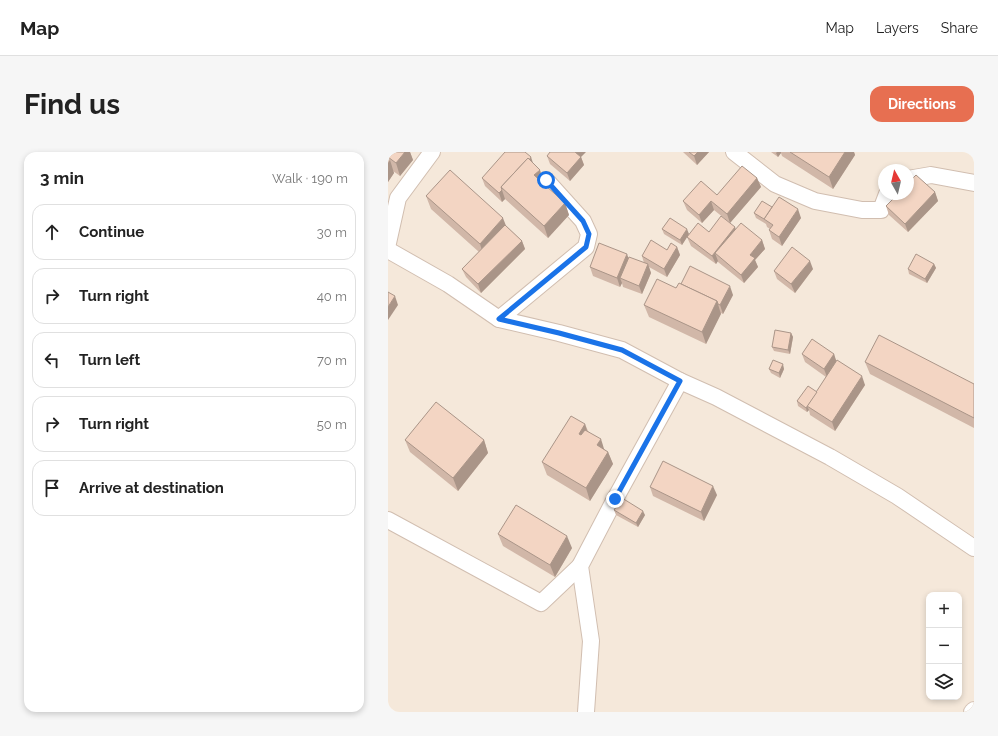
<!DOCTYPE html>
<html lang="en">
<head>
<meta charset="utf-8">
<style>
	:root { --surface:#fff; --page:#f6f6f6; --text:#222; --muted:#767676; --line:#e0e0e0; --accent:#e76f51 }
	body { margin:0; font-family:Raleway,sans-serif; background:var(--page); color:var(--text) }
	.controls { position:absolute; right:12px; bottom:12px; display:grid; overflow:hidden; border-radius:8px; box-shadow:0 2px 6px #0003 }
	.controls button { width:36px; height:36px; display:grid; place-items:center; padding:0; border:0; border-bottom:1px solid var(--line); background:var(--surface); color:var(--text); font:20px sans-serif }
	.compass { position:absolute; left:490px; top:12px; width:36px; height:36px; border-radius:50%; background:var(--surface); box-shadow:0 2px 6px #0003; rotate:352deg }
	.stop { position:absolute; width:12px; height:12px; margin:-9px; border:3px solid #1a73e8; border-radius:50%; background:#fff }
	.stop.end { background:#1a73e8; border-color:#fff; box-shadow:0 1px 4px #0008 }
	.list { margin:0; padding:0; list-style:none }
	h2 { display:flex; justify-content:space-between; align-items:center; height:52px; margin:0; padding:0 16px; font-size:17px }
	h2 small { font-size:13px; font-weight:400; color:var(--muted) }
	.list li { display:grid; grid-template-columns:26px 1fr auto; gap:12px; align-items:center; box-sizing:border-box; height:56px; margin:0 8px 8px; padding:0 8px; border:1px solid var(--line); border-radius:12px }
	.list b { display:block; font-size:15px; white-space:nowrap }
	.list em { font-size:13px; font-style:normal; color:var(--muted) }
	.icon { flex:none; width:22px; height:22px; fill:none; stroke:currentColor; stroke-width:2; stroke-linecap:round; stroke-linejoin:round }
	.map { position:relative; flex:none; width:586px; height:560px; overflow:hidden; border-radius:12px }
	header { display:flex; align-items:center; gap:24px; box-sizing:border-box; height:56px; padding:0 20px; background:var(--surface); border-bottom:1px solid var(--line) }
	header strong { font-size:19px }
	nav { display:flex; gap:22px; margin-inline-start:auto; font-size:14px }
	.intro { display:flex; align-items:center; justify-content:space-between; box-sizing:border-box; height:96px; padding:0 24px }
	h1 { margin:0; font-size:28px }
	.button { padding:10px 18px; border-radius:12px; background:var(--accent); color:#fff; font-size:14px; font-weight:700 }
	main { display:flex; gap:24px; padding:0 24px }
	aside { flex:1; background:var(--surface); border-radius:12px; box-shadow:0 2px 6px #0003 }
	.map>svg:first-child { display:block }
	.residential { fill:#f5e8da; fill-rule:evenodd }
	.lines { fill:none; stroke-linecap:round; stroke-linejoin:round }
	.minor-casing { stroke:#d1beb0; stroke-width:18 }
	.minor { stroke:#fff; stroke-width:16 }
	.wall { fill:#d1b7a8 }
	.shaded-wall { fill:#aa9588 }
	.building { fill:#f3d5c3; stroke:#aa9588 }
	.route { stroke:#1a73e8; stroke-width:5 }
</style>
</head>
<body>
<header>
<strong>Map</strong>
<nav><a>Map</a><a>Layers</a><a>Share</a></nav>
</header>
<div class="intro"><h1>Find us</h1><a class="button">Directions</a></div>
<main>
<aside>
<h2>3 min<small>Walk · 190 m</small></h2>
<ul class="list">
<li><svg class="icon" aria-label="ahead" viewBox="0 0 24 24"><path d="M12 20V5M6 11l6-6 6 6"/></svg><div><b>Continue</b></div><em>30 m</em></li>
<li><svg class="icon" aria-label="right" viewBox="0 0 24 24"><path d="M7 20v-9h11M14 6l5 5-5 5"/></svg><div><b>Turn right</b></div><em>40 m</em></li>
<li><svg class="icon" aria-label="left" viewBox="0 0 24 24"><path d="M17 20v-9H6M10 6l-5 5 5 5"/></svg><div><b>Turn left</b></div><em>70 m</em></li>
<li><svg class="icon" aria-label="right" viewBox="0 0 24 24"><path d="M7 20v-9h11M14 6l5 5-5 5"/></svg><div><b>Turn right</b></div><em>50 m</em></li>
<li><svg class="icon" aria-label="arrive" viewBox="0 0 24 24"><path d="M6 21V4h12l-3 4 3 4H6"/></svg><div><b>Arrive at destination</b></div></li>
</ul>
</aside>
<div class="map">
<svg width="586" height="560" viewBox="0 0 586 560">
	<rect width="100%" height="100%" fill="#fdf6ec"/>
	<path class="residential" d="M0,0h586v560h-586zM496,18h24v24h-24zM541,443h30v102h-30z"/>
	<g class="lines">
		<defs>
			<g id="minor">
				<path d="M346,0l41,32 40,17 47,9h19l6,-16"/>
				<path d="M520,27l23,-4 43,8"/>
				<path d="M0,91l10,-45 34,-46"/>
				<path d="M0,98l60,34 51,35 60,14 63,17 58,31 36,16 114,60 67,39 77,52"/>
				<path d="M111,167l87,-72 3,-13 -6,-13 -37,-41"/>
				<path d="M0,368l153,83 39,-37"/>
				<path d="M198,560l5,-71 -11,-75 35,-67 65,-118"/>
				<path d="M584,560l2,-2"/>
			</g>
		</defs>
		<use href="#minor" class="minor-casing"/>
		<use href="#minor" class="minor"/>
	</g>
	<g class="wall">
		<path d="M0,0h22l3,8 -13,16 -7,-5 1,2 -6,9z"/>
		<path d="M295,0h26l-12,13z"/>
		<path d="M383,0h83l1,3 -22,34 -51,-33 -1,-3 -3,4z"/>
		<path d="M159,4l34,1 3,8 -14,16 -20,-17z"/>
		<path d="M146,12l10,18 -1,1 22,20 4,12 -21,23 -43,-39 -3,3 -17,-16 -3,-8z"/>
		<path d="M369,26l4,9 -31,36 -16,-13 -12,13 -15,-13 -4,-9 34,-6z"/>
		<path d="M547,40l3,9 -30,31 -19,-17 -3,-9z"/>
		<path d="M38,44l79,29 17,16 3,8 -44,44 -15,-16 -4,-8 17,-17 -48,-43z"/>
		<path d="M384,55l29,11 -19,28 -10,-7 -3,-9 1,-1 -3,-2 -1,-3 -10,-6 -2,-5z"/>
		<path d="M347,75v2l27,11 3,9 -10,11 3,7 -14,16 -26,-21v-1l-2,3 -25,-18 -4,-9 22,-5z"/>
		<path d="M274,77l27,5 -7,11 -18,-11z"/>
		<path d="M289,95l3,8 -13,22 -18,-10 2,6 -9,21 -19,-7 -1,-4 -2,4 -27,-11 -3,-9 38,-9 16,5 -2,-7z"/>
		<path d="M546,112l2,4 -9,15 -18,-9 -1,-5z"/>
		<path d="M425,117l-18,24 -18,-14 -3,-8z"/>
		<path d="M293,132l52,11 -10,19 -2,-1 -15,31 -57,-27 -5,-12 32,-17z"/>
		<path d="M403,181l2,4 -3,17 -16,-3 -2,-4z"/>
		<path d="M414,202h32l2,8 29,23 -30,46 -25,-16 -1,-5 -2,2 -9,-6 -1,-5 20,-9 9,-15 -21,-15z"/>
		<path d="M477,210l109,22v44l-104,-54z"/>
		<path d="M381,217h15l-4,9 -9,-5z"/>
		<path d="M197,272l3,7 16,18 4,3 5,12 -23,37 -43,-26 -5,-13z"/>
		<path d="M17,288h79l4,13 -30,38 -48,-39z"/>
		<path d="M262,335l67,8 -13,26 -51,-25z"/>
		<path d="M226,358l31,5 -7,12 -22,-12z"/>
		<path d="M110,382l74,14 -17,29 -52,-31z"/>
	</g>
	<g class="shaded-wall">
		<path d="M17,0h5l3,8 -13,16 -4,-13z"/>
		<path d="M187,0h11l-5,5 3,8 -14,16 -3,-8z"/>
		<path d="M310,0h11l-12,13 -3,-9z"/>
		<path d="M389,0h4v1l-3,4 -2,-4z"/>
		<path d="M457,0h9l1,3 -22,34 -4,-12z"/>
		<path d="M143,5l3,9 -31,23z"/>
		<path d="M2,8l4,13 -6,9v-19z"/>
		<path d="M152,18l4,12 -5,6 -5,-13z"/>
		<path d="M369,26l4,9 -31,36 -3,-9z"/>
		<path d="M114,38l3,9 -3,3 -3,-9z"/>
		<path d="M547,40l3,9 -30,31 -3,-8z"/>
		<path d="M323,49l3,9 -12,13 -3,-8z"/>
		<path d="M177,51l4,12 -21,23 -4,-12z"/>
		<path d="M410,57l3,9 -19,28 -3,-9z"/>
		<path d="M115,66l5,13 -24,26 -4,-13z"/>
		<path d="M347,75l3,9 -23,17 3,8 -2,3 -4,-8z"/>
		<path d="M299,77l2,5 -7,11 -2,-5z"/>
		<path d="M374,88l3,9 -10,11 3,7 -14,16 -3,-8 9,-20z"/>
		<path d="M134,89l3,8 -44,44 -3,-9z"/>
		<path d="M289,95l3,8 -13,22 -3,-8z"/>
		<path d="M239,102l3,8 -10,16 2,5 -2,4 -3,-9z"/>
		<path d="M422,109l3,8 -18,24 -4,-9z"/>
		<path d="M260,112l3,9 -9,21 -3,-8z"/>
		<path d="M546,112l2,4 -9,15 -2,-4z"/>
		<path d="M342,134l3,9 -10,19 -3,-9z"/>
		<path d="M7,144l3,9 -10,15v-13z"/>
		<path d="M329,149l4,13 -15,30 -4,-12z"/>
		<path d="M403,181l2,4 -3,17 -2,-4z"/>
		<path d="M446,202l3,9 -10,14 -3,-8z"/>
		<path d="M395,212l1,5 -4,9 -1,-5z"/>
		<path d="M474,224l3,9 -30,46 -3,-9z"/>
		<path d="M429,240l-10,14 2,4 -2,2 -1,-4z"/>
		<path d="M197,272l4,13 -6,9 -4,-12z"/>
		<path d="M213,287l4,13 -8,-7z"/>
		<path d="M96,288l4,13 -30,38 -5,-13z"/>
		<path d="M220,300l5,12 -23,37 -4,-13z"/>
		<path d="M325,334l4,9 -13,26 -3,-9z"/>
		<path d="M255,359l2,4 -7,12 -2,-4z"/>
		<path d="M179,384l5,12 -17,29 -5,-12z"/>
	</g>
	<g class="building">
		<path d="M0,0h17l-9,11 -8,-6z"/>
		<path d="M117,0h20l6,5 -2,3 -1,-2 -27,29 1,3 -3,3 -17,-15z"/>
		<path d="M162,0h25l6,5 -14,16 -20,-17z"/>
		<path d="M301,0h9l-4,4z"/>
		<path d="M402,0h55l-16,25z"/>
		<path d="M140,6l12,12 -6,5 31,28 -21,23 -43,-39z"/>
		<path d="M354,14l15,12 -30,36 -16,-13 -12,14 -16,-14 18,-20 16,14z"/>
		<path d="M62,18l53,48 -23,26 -54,-48z"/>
		<path d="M528,23l19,17 -30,32 -19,-18 12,-12h10v-11z"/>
		<path d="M391,45l19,12 -19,28 -10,-7 4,-5 -9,-6z"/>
		<path d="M374,49l10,6 -8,12 -10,-6z"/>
		<path d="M333,64l14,11 -23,29 -25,-19 11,-14 11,9z"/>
		<path d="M282,66l17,11 -7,11 -18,-11z"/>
		<path d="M353,71l21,17 -12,15 5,3 -14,17 -26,-22z"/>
		<path d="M117,73l17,16 -44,43 -16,-15z"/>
		<path d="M263,88l16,10 4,-7 6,4 -13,22 -22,-13z"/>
		<path d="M211,91l28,11 -10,24 -27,-11z"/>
		<path d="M404,95l18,14 -19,23 -17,-13z"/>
		<path d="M528,102l18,10 -9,15 -17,-10z"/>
		<path d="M241,105l19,7 -9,22 -19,-8z"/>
		<path d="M302,114l40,20 -10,19 -2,-1 -1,-3 -36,-17z"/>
		<path d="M269,127l19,9 3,-5 38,18 -15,31 -58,-27z"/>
		<path d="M0,140l7,4 -7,11z"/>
		<path d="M387,178l16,3 -3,17 -16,-3z"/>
		<path d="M491,183l95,49v34l-109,-56z"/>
		<path d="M424,187l22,15 -10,15 -22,-15z"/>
		<path d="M385,208l10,4 -4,9 -10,-4z"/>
		<path d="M449,208l25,16 -30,46 -25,-16z"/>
		<path d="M420,234l9,6 -11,16 -9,-7z"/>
		<path d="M48,250l48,38 -31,38 -48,-38z"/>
		<path d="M183,264l14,8 -6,10 2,1 4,-5 16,9 -4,6 11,7 -22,36 -44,-26z"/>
		<path d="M275,309l50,25 -12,26 -51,-25z"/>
		<path d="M234,346l21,13 -7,12 -22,-13z"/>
		<path d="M128,353l51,31 -17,29 -52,-31z"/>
	</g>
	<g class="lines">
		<path class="route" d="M158,28l37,41 6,13 -3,13 -87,72 60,14 63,17 58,31 -65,118"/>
	</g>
</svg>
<div class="controls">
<button>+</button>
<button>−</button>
<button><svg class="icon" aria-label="layers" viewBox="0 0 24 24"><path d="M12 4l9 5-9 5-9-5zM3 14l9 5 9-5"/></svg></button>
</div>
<svg class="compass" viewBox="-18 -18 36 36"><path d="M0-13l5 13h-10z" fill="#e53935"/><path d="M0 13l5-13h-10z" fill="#767676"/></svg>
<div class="stop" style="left:158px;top:28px"></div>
<div class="stop end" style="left:227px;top:347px"></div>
</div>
</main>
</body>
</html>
